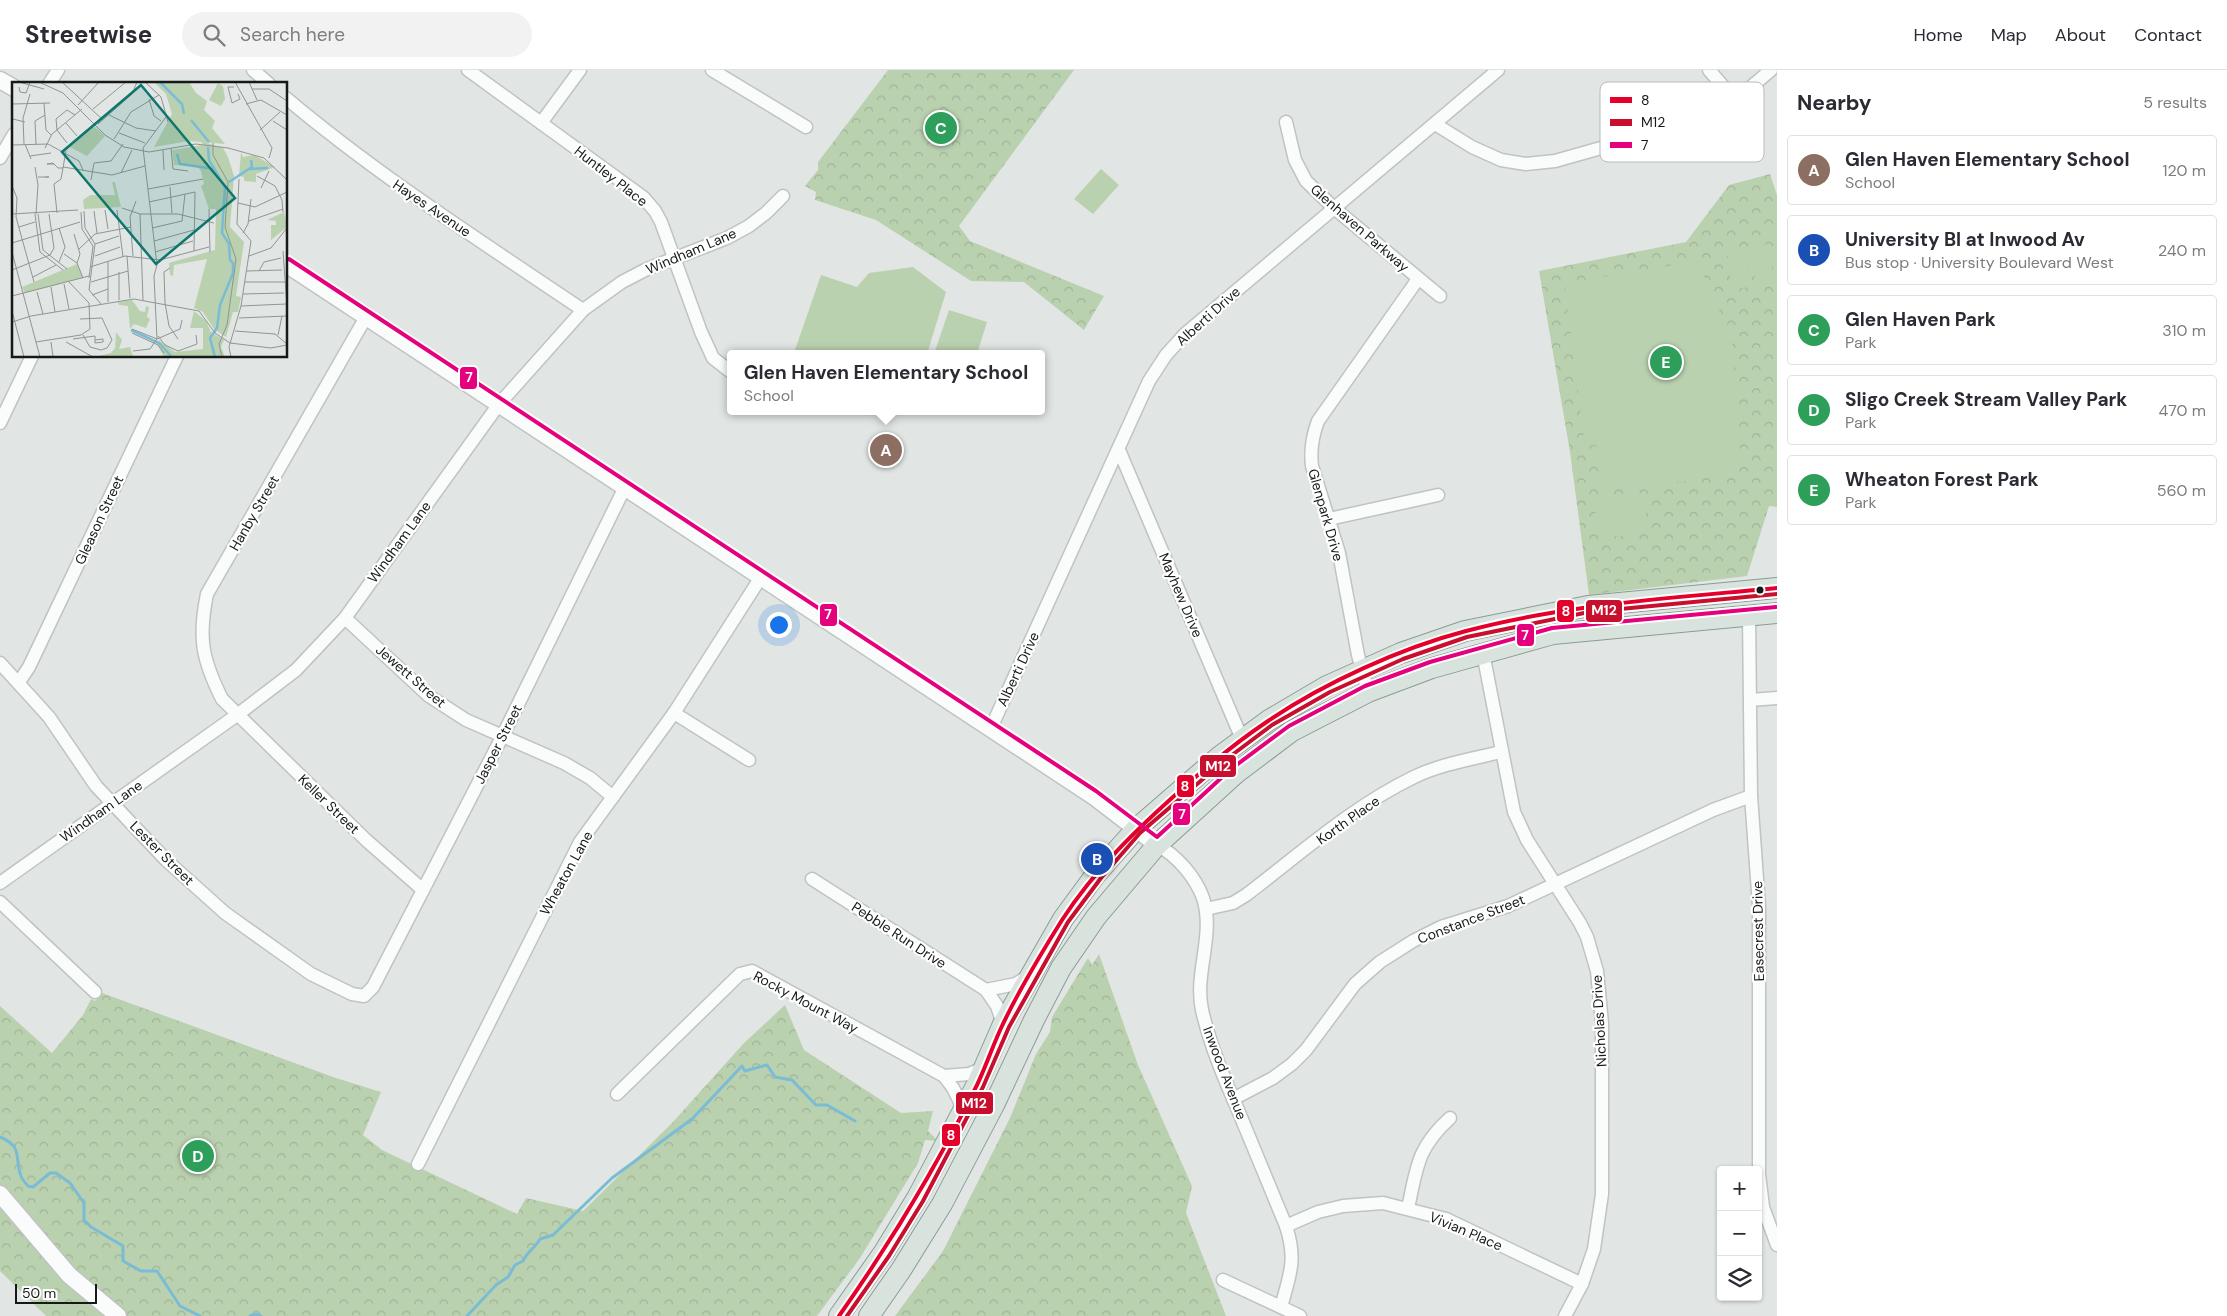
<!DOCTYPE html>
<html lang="en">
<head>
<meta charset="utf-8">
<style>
	:root { --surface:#fff; --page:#f2f2f3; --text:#2b2b33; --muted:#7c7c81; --line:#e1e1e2; --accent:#5d615f }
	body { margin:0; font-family:"DM Sans",sans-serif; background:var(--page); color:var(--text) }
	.controls { position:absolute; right:15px; bottom:15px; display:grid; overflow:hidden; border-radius:5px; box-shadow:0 1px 4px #0004 }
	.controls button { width:45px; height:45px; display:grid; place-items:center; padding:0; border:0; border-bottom:1px solid var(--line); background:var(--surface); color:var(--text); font:25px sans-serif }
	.scale { position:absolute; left:15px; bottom:12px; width:82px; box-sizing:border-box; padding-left:5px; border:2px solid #161918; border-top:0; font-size:14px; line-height:18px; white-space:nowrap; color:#161918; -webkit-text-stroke:4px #fff; paint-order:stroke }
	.you { position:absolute; left:778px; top:554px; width:18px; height:18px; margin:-12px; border:4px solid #fff; border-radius:50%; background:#1a73e8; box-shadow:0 0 0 8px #1a73e833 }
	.badge { display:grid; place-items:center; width:32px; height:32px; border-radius:50%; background:var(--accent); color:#fff; font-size:16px; font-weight:700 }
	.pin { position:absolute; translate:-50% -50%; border:2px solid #fff; box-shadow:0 1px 5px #0006 }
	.popup { position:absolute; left:727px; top:280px; width:318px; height:65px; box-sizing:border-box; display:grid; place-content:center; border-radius:5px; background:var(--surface); filter:drop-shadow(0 1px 4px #0005); font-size:16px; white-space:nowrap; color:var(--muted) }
	.popup b { font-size:19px; color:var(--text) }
	.popup::after { content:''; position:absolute; left:50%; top:100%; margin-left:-10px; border:10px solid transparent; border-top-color:var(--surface) }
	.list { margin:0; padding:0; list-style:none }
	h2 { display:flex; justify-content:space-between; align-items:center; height:65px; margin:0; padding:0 20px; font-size:21px }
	h2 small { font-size:16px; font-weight:400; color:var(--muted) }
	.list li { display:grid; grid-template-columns:32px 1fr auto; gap:15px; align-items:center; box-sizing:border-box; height:70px; margin:0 10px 10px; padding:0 10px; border:1px solid var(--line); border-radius:5px }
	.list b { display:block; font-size:19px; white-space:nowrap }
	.list p { margin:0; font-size:16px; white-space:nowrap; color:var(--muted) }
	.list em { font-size:16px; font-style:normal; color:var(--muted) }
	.icon { flex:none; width:28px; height:28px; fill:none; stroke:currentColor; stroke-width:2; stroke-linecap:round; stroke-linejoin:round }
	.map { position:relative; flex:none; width:1777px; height:1246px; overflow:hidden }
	header { display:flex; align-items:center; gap:30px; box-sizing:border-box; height:70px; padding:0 25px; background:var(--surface); border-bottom:1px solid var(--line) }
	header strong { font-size:24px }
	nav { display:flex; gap:28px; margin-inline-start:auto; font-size:18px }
	.search { width:350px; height:45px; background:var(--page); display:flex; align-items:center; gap:12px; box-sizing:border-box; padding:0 18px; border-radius:28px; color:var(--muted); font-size:19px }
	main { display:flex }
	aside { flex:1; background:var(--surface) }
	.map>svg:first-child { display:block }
	.forest { fill:url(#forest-crowns) }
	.pitch { fill:#bad1af }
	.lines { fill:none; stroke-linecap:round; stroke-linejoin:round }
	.stream { stroke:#7abcd5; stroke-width:3 }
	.minor-casing { stroke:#bfc3c2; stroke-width:15 }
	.tertiary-casing { stroke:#bfc3c2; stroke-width:19 }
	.primary-casing { stroke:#8a9c94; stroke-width:22 }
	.minor { stroke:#fafbfb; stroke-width:12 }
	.tertiary { stroke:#fafbfb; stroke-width:16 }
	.primary { stroke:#d9e3de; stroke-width:20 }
	.bus-1-casing { stroke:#fff; stroke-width:8 }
	.bus-2-casing { stroke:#fff; stroke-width:8 }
	.bus-3-casing { stroke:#fff; stroke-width:8 }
	.bus-1 { stroke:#e4002b; stroke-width:4 }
	.bus-2 { stroke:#c8102e; stroke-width:4 }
	.bus-3 { stroke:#e5007d; stroke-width:4 }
	.bus-dot { fill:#161918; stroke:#fff; stroke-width:2 }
	.labels { text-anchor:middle; stroke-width:4.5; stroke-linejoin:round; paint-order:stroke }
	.street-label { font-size:14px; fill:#161918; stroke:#fff }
	.inset-river { fill:none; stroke:#7abcd5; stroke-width:2.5 }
	.inset-road { fill:none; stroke:#909492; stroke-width:1 }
	.view { fill:#0f766e; fill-opacity:0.15; stroke:#0f766e; stroke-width:2.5 }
	.inset-edge { fill:none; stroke:#161918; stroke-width:2.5 }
	.key { fill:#fff; stroke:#b9baba; stroke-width:1 }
	.key-label { font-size:14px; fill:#161918 }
	.line-badge { stroke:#fff; stroke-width:2 }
	.badge-label { font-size:14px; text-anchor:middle; font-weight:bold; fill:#fff }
</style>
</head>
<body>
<header>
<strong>Streetwise</strong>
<div class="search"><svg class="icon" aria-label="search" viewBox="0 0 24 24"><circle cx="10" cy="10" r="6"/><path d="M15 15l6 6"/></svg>Search here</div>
<nav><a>Home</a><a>Map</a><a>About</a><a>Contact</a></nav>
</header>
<main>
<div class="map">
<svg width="1777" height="1246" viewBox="0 0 1777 1246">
	<defs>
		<pattern id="forest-crowns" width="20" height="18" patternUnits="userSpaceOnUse" patternTransform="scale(1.25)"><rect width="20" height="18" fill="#bad1af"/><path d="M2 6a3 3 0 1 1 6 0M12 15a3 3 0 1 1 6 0" fill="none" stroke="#9fb396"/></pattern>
	</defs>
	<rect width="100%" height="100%" fill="#e1e6e4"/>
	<g class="forest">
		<path d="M888,0h186l-115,156 11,15 134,55 -20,34 -60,-48 -53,-1 -95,-61 -61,-20 1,-8 -11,-6 13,-16v-8z"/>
		<path d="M1770,104l7,21v312l-8,-1 -22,70 -158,19 -19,-143 -31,-181 147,-29 43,-57z"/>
		<path d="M1099,884l39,111 54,121 -6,27 40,103h-331l48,-65 67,-133 26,-64 14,-22 2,-15 36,-59 4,7z"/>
		<path d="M102,923l234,85 45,14 -18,43 19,15 135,64 9,-16 57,13 89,-88 72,-80 41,-38 19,45 97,63 32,-2 -5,20 10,10 -13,-1 -7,23 -58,95 -43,58h-771l-46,-45v-265l52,47 31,-38 8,-16 4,2z"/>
	</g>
	<g class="pitch">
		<path d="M1101,99l18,16 -26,29 -19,-15z"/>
		<path d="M1769,174l5,40 -18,2 -5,-39z"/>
		<path d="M1745,177l5,40 -18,2 -5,-39z"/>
		<path d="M1697,191l24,53 -1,11 11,-1 10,139 -5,8 -48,10 -85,6 -7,-42h-11l-20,-156 7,-7z"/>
		<path d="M913,197l33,25 -19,62h-121l-11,-4 26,-75 36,12 12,-14z"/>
		<path d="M949,240l38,12 -10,32h-43z"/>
		<path d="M1644,423l4,40 -50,5 -4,-40z"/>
	</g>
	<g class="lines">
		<g class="stream">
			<path d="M0,1067c24,10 14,21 21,39 1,4 5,7 7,10l5,1 17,-14h6l14,10 14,20v17l7,7 32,19v15l18,10h16l23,35 20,10"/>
			<path d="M250,1246l6,-2 5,2"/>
			<path d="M467,1246l29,-31 12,-8 7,-12 8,-4c4,-9 12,-13 17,-22l13,-4 59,-57 80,-59 50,-53 3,5 22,-6 8,12 17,3 24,25h11l28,16"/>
		</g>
		<defs>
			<g id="minor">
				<path d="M253,0l16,14"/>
				<path d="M468,0l175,127 12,14 6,11 40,110 12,26 18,14"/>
				<path d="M712,0l94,57"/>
				<path d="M1709,0l47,54"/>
				<path d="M49,14l9,-14"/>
				<path d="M286,28c94,79 196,144 297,212"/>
				<path d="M1286,52l9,38 11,21 28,27 106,88"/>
				<path d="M541,53l39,-53"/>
				<path d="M1435,54l37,23 29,13 25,4 29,-3 163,-46 53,-45"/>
				<path d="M0,88l14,-24"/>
				<path d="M366,247l-159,277c-9,44 -5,65 15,105l144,141 57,50"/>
				<path d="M0,353l32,-67"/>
				<path d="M1119,380l123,289"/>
				<path d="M1329,449l109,-24"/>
				<path d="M1749,545l2,181 8,110v268l4,33 14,38"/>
				<path d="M345,548l84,78 37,24 98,43 26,15 23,19"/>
				<path d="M1483,583l31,159 13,28 53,83 7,14 10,34 5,52v171l-8,55 -12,35 -17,32"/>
				<path d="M0,593l49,54 47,69 70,74 59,53 86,61 41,20 12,2 9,-9 129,-250 123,-250"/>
				<path d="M19,612l10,-15 148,-311"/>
				<path d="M1368,622l-10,-37 -19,-102 -27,-87c-2,-16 0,-29 6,-45l100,-142"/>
				<path d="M1750,630l27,-2"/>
				<path d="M674,643l75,47"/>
				<path d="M991,658l158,-347 17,-26 19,-21 313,-264"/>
				<path d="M1157,775c19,10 38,31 46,53 12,37 -9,75 -1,112 8,35 22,68 36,100 16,39 32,77 48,116 11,34 4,48 -5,81"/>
				<path d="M812,809l174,111 11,16 6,18"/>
				<path d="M0,813l237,-168 59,-45 49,-52 154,-214 84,-94 39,-28 25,-13 80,-31 22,-12 17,-13 17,-17"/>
				<path d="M0,832l95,90"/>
				<path d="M1206,839l27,-6 13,-8c54,-41 106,-88 168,-118 27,-13 58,-18 87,-25"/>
				<path d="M986,920l30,-6 12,-8"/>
				<path d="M944,1006l25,-2 15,-6"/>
				<path d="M617,1024l123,-120 12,-3 192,105 9,12 11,22"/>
				<path d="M1233,1029l40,-21 19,-14 14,-14 49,-66 25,-22 33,-21 28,-14 67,-21 205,-96 38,-14"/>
				<path d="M418,1094l162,-322 94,-129 87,-136"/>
				<path d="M1408,1138c9,-41 9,-60 42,-90"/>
				<path d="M1286,1156l32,-14 25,-6 40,-3 63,16 136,65"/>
				<path d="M1223,1210l77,36"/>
			</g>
			<g id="tertiary">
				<path d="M0,10l14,8"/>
				<path d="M286,194l807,532 64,49"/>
				<path d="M0,1124l69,81 49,41"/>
			</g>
			<g id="primary">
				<path d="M839,1246l45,-64 33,-54 60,-114 26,-60 60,-105 33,-45 40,-45 84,-73 49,-36 58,-34 74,-33 64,-22 123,-25 189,-18"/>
				<path d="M869,1246l32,-46 41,-66 52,-99 40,-85 27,-52 35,-51 61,-72 78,-71 57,-43 76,-39 64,-24 121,-34 224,-21"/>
			</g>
		</defs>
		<use href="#minor" class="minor-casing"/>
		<use href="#tertiary" class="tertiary-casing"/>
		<use href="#primary" class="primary-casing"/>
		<use href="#minor" class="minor"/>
		<use href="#tertiary" class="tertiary"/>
		<use href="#primary" class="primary"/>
		<defs>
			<path id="bus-1" d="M839,1246c52,-74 98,-150 138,-231 9,-19 16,-40 25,-59 16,-34 40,-74 60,-106 33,-51 76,-92 121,-132 27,-24 55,-47 85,-67 56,-38 133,-73 198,-90 102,-27 207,-33 311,-43"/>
			<path id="bus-2" d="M847,1246l42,-60 34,-55 60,-114 26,-60 59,-105 33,-44 39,-45 84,-72 48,-36 58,-33 73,-33 64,-22 122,-25 188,-18"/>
			<path id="bus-3" d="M289,189l807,532 61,46 74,-68 58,-43 76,-40 65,-24 122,-34 224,-21"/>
		</defs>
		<use href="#bus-1" class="bus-1-casing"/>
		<use href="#bus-2" class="bus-2-casing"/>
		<use href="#bus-3" class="bus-3-casing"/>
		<use href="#bus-1" class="bus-1"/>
		<use href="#bus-2" class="bus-2"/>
		<use href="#bus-3" class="bus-3"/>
	</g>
	<circle class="bus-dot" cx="1760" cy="520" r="4.5"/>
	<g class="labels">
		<g class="street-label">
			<text transform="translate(611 106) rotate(38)" y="5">Huntley Place</text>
			<text transform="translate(432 138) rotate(34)" y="5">Hayes Avenue</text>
			<text transform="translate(1360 158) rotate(41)" y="5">Glenhaven Parkway</text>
			<text transform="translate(691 181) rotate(-23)" y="5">Windham Lane</text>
			<text transform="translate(1208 246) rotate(-42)" y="5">Alberti Drive</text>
			<text transform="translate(254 443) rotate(-60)" y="5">Hanby Street</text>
			<text transform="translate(1326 445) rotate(74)" y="5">Glenpark Drive</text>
			<text transform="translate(99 450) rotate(-65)" y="5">Gleason Street</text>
			<text transform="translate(399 472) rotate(-54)" y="5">Windham Lane</text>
			<text transform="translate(1181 525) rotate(67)" y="5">Mayhew Drive</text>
			<text transform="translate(1018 599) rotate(-65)" y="5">Alberti Drive</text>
			<text transform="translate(411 606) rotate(41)" y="5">Jewett Street</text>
			<text transform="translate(498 674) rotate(-63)" y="5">Jasper Street</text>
			<text transform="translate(329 734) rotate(44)" y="5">Keller Street</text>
			<text transform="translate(101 741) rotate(-35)" y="5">Windham Lane</text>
			<text transform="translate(1348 750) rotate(-35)" y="5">Korth Place</text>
			<text transform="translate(162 783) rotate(45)" y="5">Lester Street</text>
			<text transform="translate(566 803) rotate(-61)" y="5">Wheaton Lane</text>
			<text transform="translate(1471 849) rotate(-21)" y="5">Constance Street</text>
			<text transform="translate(1758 861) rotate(-91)" y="5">Easecrest Drive</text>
			<text transform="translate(899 865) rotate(33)" y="5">Pebble Run Drive</text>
			<text transform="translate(806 932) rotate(28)" y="5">Rocky Mount Way</text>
			<text transform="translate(1599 951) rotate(-93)" y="5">Nicholas Drive</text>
			<text transform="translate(1225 1003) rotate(69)" y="5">Inwood Avenue</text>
			<text transform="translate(1466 1161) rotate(23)" y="5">Vivian Place</text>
		</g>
	</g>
	<g transform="translate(12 12)">
		<rect width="275" height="275" fill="#e1e6e4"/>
		<path d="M142,0h35l7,11 11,8 -3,9 11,11 -3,7 13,16 -36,-3 -35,6 18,-33 -6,-20zM83,45l10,9 -18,20 -19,-10 19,-17zM189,59l22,7 5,9 6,19 -4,51 14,15 -8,54 5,1 -3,15h-5l-7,25 -12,-8 -11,-17 -9,-4 13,-49 -33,6 -1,11 -3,-1 -1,-12 46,-13 1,-41h-7l-8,-23 3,-2 -3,-13 -4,-5 -23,-1 -2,-15 31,-5zM229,70l2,5 11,-2 21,12 -19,7v8l-12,-1v-4l-5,-1zM100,100h3l6,25 -37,2 -1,-9 7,-5h25zM272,130l3,15 -16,13v-15h5v-4l-9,-1zM65,182l6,14 -58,15 -3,-6zM120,218l8,11 5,1 1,-6 3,1 -2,10 3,2 -4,9 -12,-4 -4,5 -2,-23 -9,-1 -1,-3zM182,229l12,10 5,11 13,8 -3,7 4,10h-61l-7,-13 2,-4 16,12 28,-3v-21h-13zM104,250l6,8 -3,9 11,-2 3,9 -38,1 16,-4 4,-5z" fill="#bad1af"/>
		<path d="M206,1l5,3 2,13 -4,7 -12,-6zM67 61a8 8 0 1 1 16 0a8 8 0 1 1-16 0Z" fill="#bad1af"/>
		<path class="inset-river" d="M148,0l22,22 2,10M179,38l18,22M196,65l1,13 16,27 -3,46 7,11 1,16 3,3v10l-13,32 -3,23 -7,10 5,19M165,72l3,10 34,5M238,87l18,-1M217,100l23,-15 -1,-7M119,248l28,13 13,14"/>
		<path class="inset-road" d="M7,0l25,7M27,0l24,11 42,42 19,12 25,5 47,-8 32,4 36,10 23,22M50,0l41,38M133,0l16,15 7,25M223,0l37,66 -3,10M237,0l8,18M7,5l1,5 6,1 4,-11M222,5h-6l4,16 8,-4 -2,-5M240,7h17l18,12M137,17l5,17 7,5M32,21l2,27 5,5M0,22l38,-1M234,22l15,-4 26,15M66,23l21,-23M81,27l33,-27M97,33l27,13 20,3M261,39l14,9M0,40l1,-3 12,3M54,41l11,13M86,42l34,-30 5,-12M248,48l20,-18M107,51l26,10M102,57l17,-27 28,-17M55,61l-10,-13 -1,-11 11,-9 8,5M201,61v12l15,27 -3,45 11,32 -9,66 -8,19 3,13M12,62l-1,-26 7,-24M13,62l6,15M24,62l-1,-23 10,-6M0,63l36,-1 31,17 4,9M33,66l7,-14 30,-25M159,66l2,21 15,2M151,68l1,20M18,74l21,-3M82,81l17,-2 12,-17M42,82h-7l6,-1 5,5h5M23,85l3,18 -2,29M51,85l49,8 33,-9M109,91l11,-23M245,94l18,10 7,14 1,12M26,95h11h-4M79,98l3,-17M0,104l5,12 -1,19 18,65M158,105l2,26M249,106l8,-17M136,107l55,-10M137,120l46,-10 -1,59M226,121l17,4 32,-15M110,126l18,6h38l36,9M197,127l1,43M93,128l3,19M105,128l6,47M72,129l1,17 10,16 -6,46 12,14M82,129l3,22M69,130l1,17 11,17 -4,32M45,131l-3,-29 7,-5 5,-28M0,132l66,-4M23,132l5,38 23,18M26,132l5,36 24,19M128,132l3,86M237,139l34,-12M7,145l16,-5M140,146l30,-7 3,-27M231,151l5,-9 3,-25M62,152l6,20 -3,9M142,159l40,-11M0,161l68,-21M83,162l24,-8M67,167l16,-15 36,-7M271,169l4,55M0,170l28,105M143,170l38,-11M52,172l13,9 6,15M83,174l25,-9M115,174l3,42M121,174l-3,-39 6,-16M237,174l22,-8 16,-20M47,180l6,-15 -6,-19M78,185l35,-11 35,4 49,-13M158,186l-6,4 1,31 4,23 9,13M0,188l38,-15 4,-7 -5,-34M235,189l35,-1M247,189l5,-9 17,-4M21,195l23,-12M79,200l37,-11M233,200h42M52,202l5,25M39,205l4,25M25,210l6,22M231,212l41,-1M80,213l16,-6M0,214l77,-20M107,218v-28M96,220v-40M229,224l45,-2M0,229l12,46M227,236l48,-2M68,237l22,-1 10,22 -5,8 -6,2 -11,-3 -7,-12M0,240l19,-6 103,-17 65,12 16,22 15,10 41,5 16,-3M120,247l25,10M223,249l40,3 12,10M120,251l26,12 6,8M266,253l4,-19M146,254l7,9 13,6 19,-7 -1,-9M61,257l22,-3v7l8,-1v-3l-8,1M145,257l23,-10 2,-9M24,260l45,-7 9,-6 -1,-26 -20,-21M39,260l2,15M54,260l27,15M121,269l17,-2 7,-10 -3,-63 3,-11 -14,-117 23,-31M219,275l-2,-10 12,-41 10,-65 -14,-17 2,-45"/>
		<path class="view" d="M129,3l94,113 -79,66 -94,-112z"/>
		<rect width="275" height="275" class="inset-edge"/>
	</g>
	<rect x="1600" y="12" width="164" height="80" rx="8" class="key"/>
	<rect x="1610" y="27" width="22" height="6" fill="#e4002b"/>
	<rect x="1610" y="49" width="22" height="7" fill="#c8102e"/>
	<rect x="1610" y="72" width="22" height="6" fill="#e5007d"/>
	<g class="key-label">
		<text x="1641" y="35">8</text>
		<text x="1641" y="57">M12</text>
		<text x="1641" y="80">7</text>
	</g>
	<g class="line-badge">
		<rect x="459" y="296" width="19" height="24" rx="5" fill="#e5007d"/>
		<rect x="1585" y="529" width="38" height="24" rx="5" fill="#c8102e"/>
		<rect x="1556" y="529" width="19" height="24" rx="5" fill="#e4002b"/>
		<rect x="819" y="533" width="19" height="24" rx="5" fill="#e5007d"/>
		<rect x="1516" y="553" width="19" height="24" rx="5" fill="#e5007d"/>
		<rect x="1199" y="684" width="38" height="24" rx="5" fill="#c8102e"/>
		<rect x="1176" y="704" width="19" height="24" rx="5" fill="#e4002b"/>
		<rect x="1172" y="732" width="19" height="24" rx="5" fill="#e5007d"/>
		<rect x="955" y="1021" width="39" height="24" rx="5" fill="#c8102e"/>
		<rect x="941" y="1053" width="20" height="24" rx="5" fill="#e4002b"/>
	</g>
	<g class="badge-label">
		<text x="469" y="312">7</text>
		<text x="1604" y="545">M12</text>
		<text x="1566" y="546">8</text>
		<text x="828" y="549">7</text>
		<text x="1525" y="570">7</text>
		<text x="1218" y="701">M12</text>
		<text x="1185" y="721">8</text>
		<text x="1182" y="749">7</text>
		<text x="974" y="1038">M12</text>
		<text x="951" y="1070">8</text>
	</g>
</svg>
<div class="controls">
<button>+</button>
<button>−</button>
<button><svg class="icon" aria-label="layers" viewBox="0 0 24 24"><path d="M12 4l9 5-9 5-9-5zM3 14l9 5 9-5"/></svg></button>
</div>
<div class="scale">50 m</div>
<div class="you"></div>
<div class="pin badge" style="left:886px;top:380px;background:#8d6e63">A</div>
<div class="popup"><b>Glen Haven Elementary School</b>School</div>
<div class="pin badge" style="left:1097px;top:789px;background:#1a4fb4">B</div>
<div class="pin badge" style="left:941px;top:58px;background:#2e9e5b">C</div>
<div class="pin badge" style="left:198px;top:1086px;background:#2e9e5b">D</div>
<div class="pin badge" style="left:1666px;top:292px;background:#2e9e5b">E</div>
</div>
<aside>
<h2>Nearby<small>5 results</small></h2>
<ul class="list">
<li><span class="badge" style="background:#8d6e63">A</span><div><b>Glen Haven Elementary School</b><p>School</p></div><em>120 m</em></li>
<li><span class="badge" style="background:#1a4fb4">B</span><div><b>University Bl at Inwood Av</b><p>Bus stop · University Boulevard West</p></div><em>240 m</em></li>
<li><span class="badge" style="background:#2e9e5b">C</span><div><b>Glen Haven Park</b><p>Park</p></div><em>310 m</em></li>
<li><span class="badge" style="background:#2e9e5b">D</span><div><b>Sligo Creek Stream Valley Park</b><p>Park</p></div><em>470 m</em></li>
<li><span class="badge" style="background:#2e9e5b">E</span><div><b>Wheaton Forest Park</b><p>Park</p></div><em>560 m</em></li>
</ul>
</aside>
</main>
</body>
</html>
